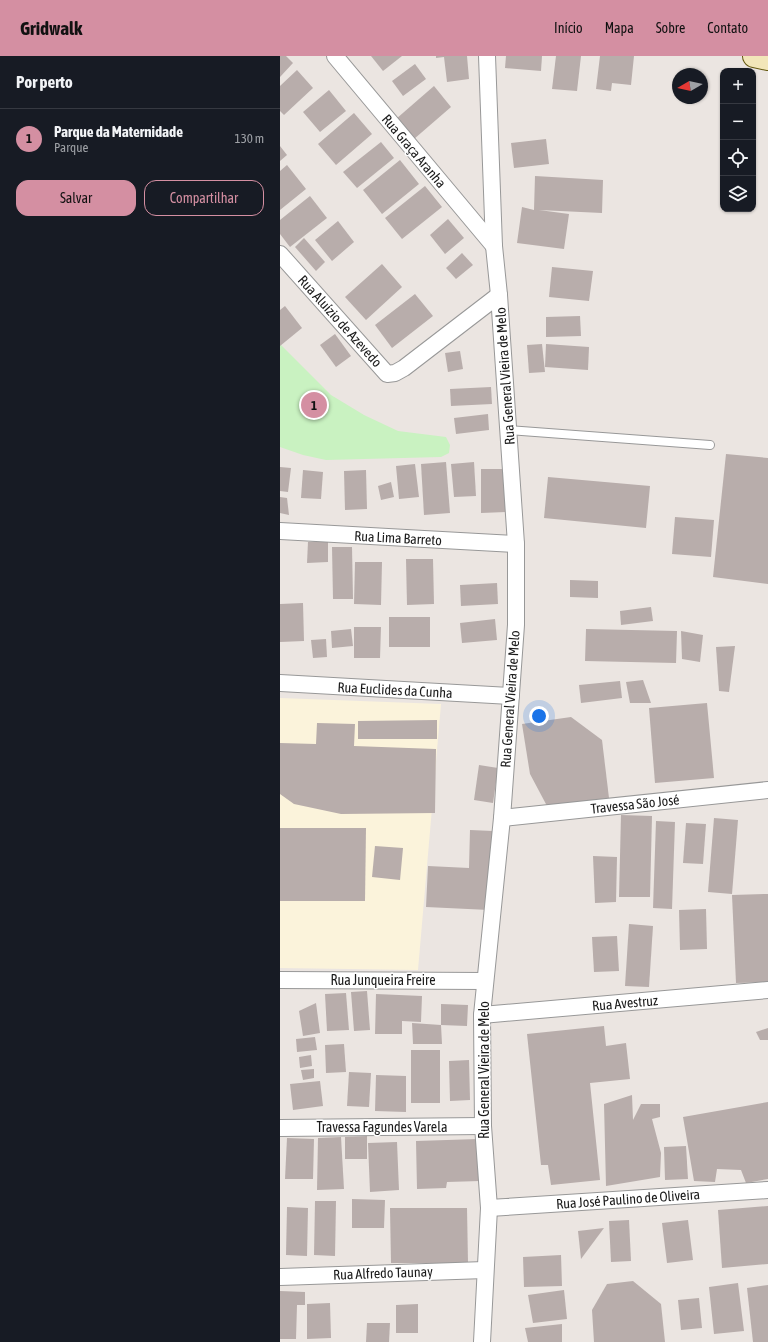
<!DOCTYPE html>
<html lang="pt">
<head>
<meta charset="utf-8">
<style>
	:root { --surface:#171b24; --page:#20242c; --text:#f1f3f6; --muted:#9ea1a6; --line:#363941; --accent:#d48fa2 }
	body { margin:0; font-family:"Asap Condensed",sans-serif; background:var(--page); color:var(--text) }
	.controls { position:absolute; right:12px; top:12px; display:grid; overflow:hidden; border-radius:8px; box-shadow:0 1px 3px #0004 }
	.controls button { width:36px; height:36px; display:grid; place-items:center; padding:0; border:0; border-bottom:1px solid var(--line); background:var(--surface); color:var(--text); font:20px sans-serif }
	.compass { position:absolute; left:392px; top:12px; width:36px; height:36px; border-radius:50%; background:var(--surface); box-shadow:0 1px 3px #0004; rotate:261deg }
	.you { position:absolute; left:259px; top:660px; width:14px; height:14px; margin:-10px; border:3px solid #fff; border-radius:50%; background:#1a73e8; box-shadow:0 0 0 6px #1a73e833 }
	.badge { display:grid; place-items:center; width:26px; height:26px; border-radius:50%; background:var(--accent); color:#111; font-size:13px; font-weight:700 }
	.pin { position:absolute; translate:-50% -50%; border:2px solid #fff; box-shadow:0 1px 4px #0006 }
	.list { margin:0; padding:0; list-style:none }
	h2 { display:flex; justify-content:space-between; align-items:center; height:52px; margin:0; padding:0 16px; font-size:17px }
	h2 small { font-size:13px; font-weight:400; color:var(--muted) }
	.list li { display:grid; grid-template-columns:26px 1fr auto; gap:12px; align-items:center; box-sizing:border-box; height:60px; padding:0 16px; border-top:1px solid var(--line) }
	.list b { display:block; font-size:15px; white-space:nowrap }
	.list p { margin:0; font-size:13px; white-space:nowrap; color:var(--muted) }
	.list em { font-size:13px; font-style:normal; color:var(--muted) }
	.actions { display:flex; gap:8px; padding:12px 16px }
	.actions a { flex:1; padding:9px 0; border:1px solid var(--accent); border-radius:12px; text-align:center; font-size:14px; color:var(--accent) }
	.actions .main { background:var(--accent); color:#111 }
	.icon { flex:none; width:22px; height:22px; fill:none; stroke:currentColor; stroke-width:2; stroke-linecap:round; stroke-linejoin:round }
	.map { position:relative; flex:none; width:488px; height:1286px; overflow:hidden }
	header { display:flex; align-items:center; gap:24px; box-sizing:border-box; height:56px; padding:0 20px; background:var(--accent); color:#111 }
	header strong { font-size:19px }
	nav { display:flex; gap:22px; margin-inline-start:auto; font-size:14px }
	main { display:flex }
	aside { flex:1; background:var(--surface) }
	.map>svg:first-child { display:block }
	.education { fill:#fbf3db }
	.park { fill:#c9f2c1 }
	.building { fill:#b8adab }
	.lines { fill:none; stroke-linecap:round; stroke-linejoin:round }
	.service-casing { stroke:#989898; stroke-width:10 }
	.minor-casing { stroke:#989898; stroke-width:18 }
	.secondary-casing { stroke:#64580f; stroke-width:24 }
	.service { stroke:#fff; stroke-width:8 }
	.minor { stroke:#fff; stroke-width:16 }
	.secondary { stroke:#f2e6b9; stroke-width:22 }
	.labels { text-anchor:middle; stroke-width:3; stroke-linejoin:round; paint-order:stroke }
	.street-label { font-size:14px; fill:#1b1b1b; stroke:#fff }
</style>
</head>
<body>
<header>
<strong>Gridwalk</strong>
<nav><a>Início</a><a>Mapa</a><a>Sobre</a><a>Contato</a></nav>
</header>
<main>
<aside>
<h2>Por perto<small></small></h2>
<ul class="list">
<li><span class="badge">1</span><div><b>Parque da Maternidade</b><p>Parque</p></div><em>130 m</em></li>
</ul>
<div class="actions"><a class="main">Salvar</a><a>Compartilhar</a></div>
</aside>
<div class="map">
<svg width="488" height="1286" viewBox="0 0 488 1286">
	<rect width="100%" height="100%" fill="#ebe5e1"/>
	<path class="education" d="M0,642l161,6 -23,266 -138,-2z"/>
	<path class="park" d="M0,288l51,51 33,20 34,16 48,6 4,8 -1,8 -8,4 -115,3 -23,-5 -23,-8z"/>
	<g class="building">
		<path d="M0,0h6l7,7 -13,14z"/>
		<path d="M91,0h31l-19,15z"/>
		<path d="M156,0h31l2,23 -22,3 -3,-25 -8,1z"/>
		<path d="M226,0h36l-1,15 -36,-3z"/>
		<path d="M276,0h25l-4,35 -25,-2z"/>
		<path d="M320,0h34l-3,29 -19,-2 -1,8 -15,-2z"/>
		<path d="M135,8l11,15 -23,17 -11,-15z"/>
		<path d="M17,14l16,18 -29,27 -4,-4v-25z"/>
		<path d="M154,30l17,21 -37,32 -18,-20z"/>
		<path d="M49,34l17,21 -26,21 -17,-20z"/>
		<path d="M74,57l18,21 -36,31 -18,-21z"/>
		<path d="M266,83l3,25 -35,4 -3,-25z"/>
		<path d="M101,86l13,16 -37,30 -14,-16z"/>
		<path d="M0,90l7,9 -7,6z"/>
		<path d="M120,104l19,24 -37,30 -19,-24z"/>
		<path d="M7,109l19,24 -26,21v-39z"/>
		<path d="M255,120l68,4 -1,33 -63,-3 30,4 -5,35 -47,-6 5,-36 12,3z"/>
		<path d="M145,130l17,21 -40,32 -17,-21z"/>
		<path d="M30,140l17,22 -37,29 -10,-13v-14z"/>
		<path d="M168,163l16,19 -19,16 -15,-19z"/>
		<path d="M58,165l16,21 -22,19 -17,-21z"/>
		<path d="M24,182l21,24 -9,9 -21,-24z"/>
		<path d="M182,197l11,12 -17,14 -10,-11z"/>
		<path d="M102,208l20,23 -36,33 -21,-23z"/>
		<path d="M272,211l41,4 -4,30 -40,-4z"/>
		<path d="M135,238l18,22 -41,32 -17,-23z"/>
		<path d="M5,250l17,22 -22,18v-36z"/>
		<path d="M300,260l1,20 -35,1v-20z"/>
		<path d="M55,278l16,22 -15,11 -16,-22z"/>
		<path d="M262,288l3,28 -16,1 -2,-28z"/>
		<path d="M266,288l43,3 -1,23 -43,-3z"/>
		<path d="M180,295l3,18 -15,3 -3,-19z"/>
		<path d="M211,331l1,17 -41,2 -1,-17z"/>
		<path d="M208,358l1,16 -33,4 -2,-16z"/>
		<path d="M446,398l42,4v126l-55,-7z"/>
		<path d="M166,406l4,51 -26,2 -3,-51z"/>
		<path d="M194,406l2,34 -22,1 -3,-33z"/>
		<path d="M135,408l4,33 -20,2 -3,-33z"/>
		<path d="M0,411l11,1 -3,24 -8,-1z"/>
		<path d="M201,413h25v43l-25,1z"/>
		<path d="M23,414l20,2 -2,27 -20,-1z"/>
		<path d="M86,414l1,39 -22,1 -1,-39z"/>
		<path d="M268,421l102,9 -4,42 -102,-10z"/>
		<path d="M111,426l3,15 -13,3 -3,-14z"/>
		<path d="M0,441l7,1 2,17 -9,-2z"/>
		<path d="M395,461l39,3 -3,37 -39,-3z"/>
		<path d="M48,485v21l-21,1 1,-21z"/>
		<path d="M52,491h20l1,52h-20z"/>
		<path d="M126,503h27l1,45 -27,1z"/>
		<path d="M75,506h27l-1,43 -27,-1z"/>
		<path d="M290,524l28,1v17l-28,-1z"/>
		<path d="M217,527l1,21 -37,2 -1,-21z"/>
		<path d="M23,547l1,38 -24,1v-38z"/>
		<path d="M371,551l2,14 -32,4 -1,-14z"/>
		<rect x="109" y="561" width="41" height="30"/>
		<path d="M215,563l2,21 -35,3 -2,-20z"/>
		<path d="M74,571h27l-1,31h-26z"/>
		<path d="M71,573l2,17 -21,2 -1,-17z"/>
		<path d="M306,573l91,2 -1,32 -91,-2z"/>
		<path d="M401,575l22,4 -3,27 -18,-3z"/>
		<path d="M46,583l1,18 -14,1 -2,-18z"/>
		<path d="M455,590l-6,46 -10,-1 -3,-44z"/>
		<path d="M363,624l8,23h-21l-4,-21z"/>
		<path d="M340,625l2,17 -41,5 -2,-18z"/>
		<path d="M427,647l7,75 -59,5 -6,-75z"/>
		<path d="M291,661l31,23 7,58 -62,8 -17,-32 -8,-50z"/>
		<path d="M157,664v19h-79v-18z"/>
		<path d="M37,667l38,1 -1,22 82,3 -1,64 -94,1 -47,-10 -14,-10v-51l36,1z"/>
		<path d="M199,709l19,3 -5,35 -19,-3z"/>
		<path d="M341,759l31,1 -2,81h-31z"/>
		<path d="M434,762l24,2 -6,74 -24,-2z"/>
		<path d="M376,765l19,1 -3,87 -19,-1z"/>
		<path d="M406,767l20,1 -3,40 -20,-1z"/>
		<path d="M0,772h86l-1,73h-85z"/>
		<path d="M190,774l23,1 -4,79 -63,-3 2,-41 41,2z"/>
		<path d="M95,790l28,2 -3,32 -28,-3z"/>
		<path d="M313,800l24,1 -1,45 -21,1z"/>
		<path d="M484,838h4v88l-32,1 -4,-88z"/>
		<path d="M426,853l1,40 -27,1 -1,-40z"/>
		<path d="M349,868l24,2 -4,61 -24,-1z"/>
		<path d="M337,880l2,35 -25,1 -2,-35z"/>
		<path d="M87,935l3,39 -16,1 -3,-39z"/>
		<path d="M66,937l3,37 -22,1 -2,-37z"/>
		<path d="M96,938l46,2 -1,26 -19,-1v13h-27z"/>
		<path d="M36,947l4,30 -17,3 -4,-25z"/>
		<path d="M161,948l27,1 -1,21 -26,-1 1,19h-29l-1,-21 29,2z"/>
		<path d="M324,970l2,20 20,-3 4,36 -40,4 10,97 -49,5 -3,-20h-7l-14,-131z"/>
		<path d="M488,972v12h-8l-4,-8z"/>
		<path d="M35,981l2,13 -20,2 -1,-13z"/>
		<path d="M64,988l2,28 -20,1 -1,-28z"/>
		<rect x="131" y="994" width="29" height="53"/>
		<path d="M31,999l1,11 -12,2 -1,-11z"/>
		<path d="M189,1004l1,40 -20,1 -1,-40z"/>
		<path d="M34,1013v9l-11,2 -2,-10z"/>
		<path d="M69,1016l22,1 -2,34 -22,-1z"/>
		<path d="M96,1019l30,1v36l-31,-1z"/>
		<path d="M40,1025l3,25 -30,4 -3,-26z"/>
		<path d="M352,1039l1,25 8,-16h19v13l-8,2 9,34 -1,24 -54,9 -2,-82z"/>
		<path d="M488,1046v77l-22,4 -5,-13 -24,-1 -2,13 -21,-1 -11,-64z"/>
		<path d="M87,1080v23h-22v-22z"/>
		<path d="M61,1081l3,52 -27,1 1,-52z"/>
		<path d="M7,1082l27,1 -1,40h-28z"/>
		<path d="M198,1083l2,42 -33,1 -1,6 -29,1 -1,-48z"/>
		<path d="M117,1086l2,48 -29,2 -2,-49z"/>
		<path d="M406,1090l2,33 -23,1 -1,-33z"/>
		<path d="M72,1143l33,1 -1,28h-32z"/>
		<path d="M35,1145h21l-1,55 -21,-1z"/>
		<path d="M488,1150v58l-46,4 -4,-58z"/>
		<path d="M7,1151l21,1 -1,48 -21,-1z"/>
		<path d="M110,1152h77l1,55h-77z"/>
		<path d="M349,1164l2,41 -20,1 -2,-41z"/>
		<path d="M408,1164l5,40 -26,3 -5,-40z"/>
		<path d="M324,1172l-23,31 -3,-28z"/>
		<path d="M281,1199l1,31 -38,1 -1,-30z"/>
		<path d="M353,1225l28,23 4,38h-71l-2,-32 15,-26z"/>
		<path d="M458,1227l6,48 -30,3 -5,-47z"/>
		<path d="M488,1229v57h-15l-6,-54z"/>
		<path d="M284,1234l3,29 -34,4 -5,-28z"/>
		<path d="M0,1235l25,1v13h-8l-1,34h-16z"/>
		<path d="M419,1242l3,30 -21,2 -3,-30z"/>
		<path d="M50,1247l1,35 -24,1v-35z"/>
		<path d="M138,1248v29h-22v-28z"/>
		<path d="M87,1267h23l-1,19h-23z"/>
		<path d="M282,1268v18h-34l-3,-14z"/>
	</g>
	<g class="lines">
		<defs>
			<path id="service" d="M228,374l202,15"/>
			<g id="minor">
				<path d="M55,0l159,190"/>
				<path d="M0,198l107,120 8,-1 9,-5 95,-73"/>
				<path d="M0,475l236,13"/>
				<path d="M0,627l231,13"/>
				<path d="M222,762l266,-28"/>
				<path d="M0,924l205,1"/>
				<path d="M202,959l286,-25"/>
				<path d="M0,1072l203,-2"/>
				<path d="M209,1152l279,-18"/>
				<path d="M0,1221l205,-7"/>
				<path d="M202,1286l7,-134 -6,-82 -1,-111 20,-197 14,-193v-81l-17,-249 -5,-49 -7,-190"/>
			</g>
			<path id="secondary" d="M474,0l14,3"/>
		</defs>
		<use href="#service" class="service-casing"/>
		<use href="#minor" class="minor-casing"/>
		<use href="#secondary" class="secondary-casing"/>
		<use href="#service" class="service"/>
		<use href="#minor" class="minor"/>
		<use href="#secondary" class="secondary"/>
	</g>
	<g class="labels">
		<g class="street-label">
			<text transform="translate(134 95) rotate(50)" y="5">Rua Graça Aranha</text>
			<text transform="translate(60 265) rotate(48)" y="5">Rua Aluízio de Azevedo</text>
			<text transform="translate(225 320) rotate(-94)" y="5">Rua General Vieira de Melo</text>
			<text transform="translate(118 482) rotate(3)" y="5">Rua Lima Barreto</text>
			<text transform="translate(115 634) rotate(3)" y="5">Rua Euclides da Cunha</text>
			<text transform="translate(230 643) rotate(-86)" y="5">Rua General Vieira de Melo</text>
			<text transform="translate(355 748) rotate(-6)" y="5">Travessa São José</text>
			<text x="103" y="929">Rua Junqueira Freire</text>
			<text transform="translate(345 947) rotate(-5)" y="5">Rua Avestruz</text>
			<text transform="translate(204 1014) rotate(-90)" y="5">Rua General Vieira de Melo</text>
			<text x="102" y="1076">Travessa Fagundes Varela</text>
			<text transform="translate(348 1143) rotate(-4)" y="5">Rua José Paulino de Oliveira</text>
			<text transform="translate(103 1217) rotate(-2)" y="5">Rua Alfredo Taunay</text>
		</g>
	</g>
</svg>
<div class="controls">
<button>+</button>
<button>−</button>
<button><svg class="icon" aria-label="locate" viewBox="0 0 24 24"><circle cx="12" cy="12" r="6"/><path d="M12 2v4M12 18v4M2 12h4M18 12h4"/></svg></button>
<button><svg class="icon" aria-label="layers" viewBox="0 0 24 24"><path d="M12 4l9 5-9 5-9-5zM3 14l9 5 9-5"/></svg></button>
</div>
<svg class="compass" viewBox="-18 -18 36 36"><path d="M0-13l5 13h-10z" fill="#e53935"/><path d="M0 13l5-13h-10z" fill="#9ea1a6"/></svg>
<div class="you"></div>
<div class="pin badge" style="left:34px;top:349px">1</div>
</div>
</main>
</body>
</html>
